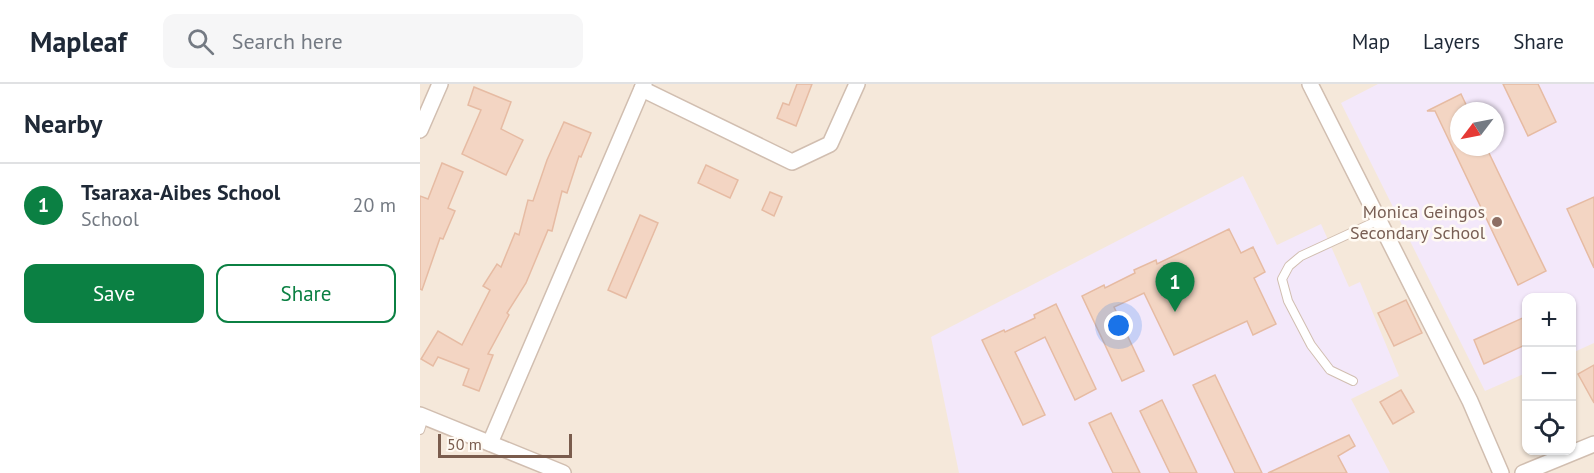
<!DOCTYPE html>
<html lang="en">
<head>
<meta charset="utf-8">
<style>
	:root { --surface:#fff; --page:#f6f6f7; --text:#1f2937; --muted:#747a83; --line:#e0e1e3; --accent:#0b8043 }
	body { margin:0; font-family:"PT Sans",sans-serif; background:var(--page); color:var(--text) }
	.controls { position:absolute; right:18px; bottom:18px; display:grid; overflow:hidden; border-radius:12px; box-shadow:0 2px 4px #0004 }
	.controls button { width:54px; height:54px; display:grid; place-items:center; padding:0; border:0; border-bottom:2px solid var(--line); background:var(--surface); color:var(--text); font:30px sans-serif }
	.compass { position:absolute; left:1030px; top:18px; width:54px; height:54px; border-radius:50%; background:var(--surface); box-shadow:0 2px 4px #0004; rotate:238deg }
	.scale { position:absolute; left:18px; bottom:15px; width:134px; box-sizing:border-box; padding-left:6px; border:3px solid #7a5c4d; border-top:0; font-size:16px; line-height:21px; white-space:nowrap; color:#7a5c4d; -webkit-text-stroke:4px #fffaf3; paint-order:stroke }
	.you { position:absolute; left:699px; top:242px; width:21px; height:21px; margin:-15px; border:4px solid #fff; border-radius:50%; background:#1a73e8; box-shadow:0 0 0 9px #1a73e833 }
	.badge { display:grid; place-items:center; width:39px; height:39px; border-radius:50%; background:var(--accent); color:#fff; font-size:20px; font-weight:700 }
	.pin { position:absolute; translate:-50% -50px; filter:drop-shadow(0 2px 3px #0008) }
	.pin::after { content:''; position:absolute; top:32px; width:21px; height:18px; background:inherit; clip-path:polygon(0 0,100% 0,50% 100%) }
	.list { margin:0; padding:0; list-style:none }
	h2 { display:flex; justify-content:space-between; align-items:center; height:78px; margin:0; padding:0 24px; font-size:26px }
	h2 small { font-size:20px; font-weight:400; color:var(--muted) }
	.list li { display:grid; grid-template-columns:39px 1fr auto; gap:18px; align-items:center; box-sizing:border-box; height:84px; padding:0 24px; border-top:2px solid var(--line) }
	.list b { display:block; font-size:22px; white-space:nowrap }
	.list p { margin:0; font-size:20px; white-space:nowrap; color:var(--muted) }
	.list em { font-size:20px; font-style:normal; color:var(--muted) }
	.actions { display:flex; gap:12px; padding:18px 24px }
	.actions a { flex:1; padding:14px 0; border:2px solid var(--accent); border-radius:12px; text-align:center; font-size:21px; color:var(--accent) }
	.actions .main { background:var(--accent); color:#fff }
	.icon { flex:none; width:33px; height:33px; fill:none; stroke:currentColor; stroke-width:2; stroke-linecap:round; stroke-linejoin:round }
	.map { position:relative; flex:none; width:1174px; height:389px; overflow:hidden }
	header { display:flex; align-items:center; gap:36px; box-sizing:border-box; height:84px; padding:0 30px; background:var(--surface); border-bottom:2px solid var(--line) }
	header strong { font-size:28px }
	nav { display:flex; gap:33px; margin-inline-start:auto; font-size:21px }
	.search { width:420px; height:54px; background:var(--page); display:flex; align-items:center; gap:15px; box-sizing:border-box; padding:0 21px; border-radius:12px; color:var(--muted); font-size:22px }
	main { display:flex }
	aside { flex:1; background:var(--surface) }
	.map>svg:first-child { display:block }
	.residential { fill:#f5e8da; fill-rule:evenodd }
	.education { fill:#f3e8fa; fill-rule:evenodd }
	.building { fill:#f3d5c3; stroke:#e6bba3; stroke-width:1.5 }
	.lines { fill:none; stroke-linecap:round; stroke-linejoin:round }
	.service-casing { stroke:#d1beb0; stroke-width:10 }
	.minor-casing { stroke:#d1beb0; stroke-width:18 }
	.service { stroke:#fff; stroke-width:8 }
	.minor { stroke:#fff; stroke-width:15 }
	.education-dot { fill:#8d6e63; stroke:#fffaf3; stroke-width:2 }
	.labels { text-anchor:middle; stroke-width:5; stroke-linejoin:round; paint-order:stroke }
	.education-label { font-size:18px; fill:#785e54; stroke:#fffaf3; text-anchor:end }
</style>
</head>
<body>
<header>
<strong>Mapleaf</strong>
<div class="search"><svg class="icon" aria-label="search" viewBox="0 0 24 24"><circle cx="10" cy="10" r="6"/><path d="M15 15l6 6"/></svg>Search here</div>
<nav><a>Map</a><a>Layers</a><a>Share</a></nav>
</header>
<main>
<aside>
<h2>Nearby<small></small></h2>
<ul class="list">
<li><span class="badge">1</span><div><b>Tsaraxa-Aibes School</b><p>School</p></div><em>20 m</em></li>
</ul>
<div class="actions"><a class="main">Save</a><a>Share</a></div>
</aside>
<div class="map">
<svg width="1174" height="389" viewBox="0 0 1174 389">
	<rect width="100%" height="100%" fill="#fdf6ec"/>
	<path class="residential" d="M0,0h1174v389h-1174zM1039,27h36v36h-36zM1106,213h46v153h-46z"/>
	<g class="education">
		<path d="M958,0h216v259l-22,10v-56h-46v76l-41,18 -144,-288zM1039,27h36v36h-36z"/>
		<path d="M823,92l34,69 44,-21 28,63 11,-5 39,94 -48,23 39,74h-431l-28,-136z"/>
	</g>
	<g class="building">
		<path d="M377,0h15l-16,42 -19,-8 6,-15 6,2z"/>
		<path d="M1083,0h35l18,38 -28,14z"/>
		<path d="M54,3l37,15 -10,27 22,11 -17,35 -44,-21 19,-44 -13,-5z"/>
		<path d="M1041,10l8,17h-10v36h27l60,124 -28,14 -83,-174h-8z"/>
		<path d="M144,38l27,11 -10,24 -2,-1 -12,37 -5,-2 -10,40 -4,-1 -22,53 -19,30 2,2 -21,39 5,1 -14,36 -16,-6 6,-16 -31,-12 -5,9 -12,-7 17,-28 24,14 28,-55 -7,-4 14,-22 4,3 14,-34 4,2 9,-35 5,1 14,-41z"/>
		<path d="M22,79l21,9 -15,36 7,3 -12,28 -3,-1 -18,52 -2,-1v-93l8,3z"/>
		<path d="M286,81l32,15 -8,18 -32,-15z"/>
		<path d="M350,108l12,5 -8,19 -12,-6z"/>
		<path d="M1174,113v71l-27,-59z"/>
		<path d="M220,131l18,8 -32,75 -18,-8z"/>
		<path d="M809,145l12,24 12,-6 12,25 -11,6 22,46 -23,11 -6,-14 -73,34 -30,-62 -30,14 30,64 -22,10 -40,-85 22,-11 1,3 30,-15 -1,-3 22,-10 1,4z"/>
		<path d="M986,216l16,33 -28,13 -16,-33z"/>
		<path d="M636,220l40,85 -21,11 -30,-63 -30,15 30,63 -22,10 -41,-85 22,-10 1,2 30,-14 -1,-3z"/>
		<path d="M1107,232v28l-43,20 -10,-24z"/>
		<path d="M1174,281v38l-16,-29z"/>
		<path d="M795,291l47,98h-27l-42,-88z"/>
		<path d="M981,306l13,22 -21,12 -13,-22z"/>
		<path d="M742,316l35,73h-27l-30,-62z"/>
		<path d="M691,329l29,60h-27l-24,-50z"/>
		<path d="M929,351l6,11 -17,10 9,17h-79z"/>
	</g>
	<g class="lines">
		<defs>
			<g id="service">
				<path d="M933,297l-23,-11 -19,-25 -23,-44 -6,-22 7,-13 12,-10 78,-36"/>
				<path d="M0,346l4,-13"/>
			</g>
			<g id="minor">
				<path d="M890,0l160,317 31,72"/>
				<path d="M222,5l150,73 38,-18 27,-60"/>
				<path d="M0,46l20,-46"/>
				<path d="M0,331l143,58"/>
				<path d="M70,359l154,-359"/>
				<path d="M1103,389l71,-29"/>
			</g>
		</defs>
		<use href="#service" class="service-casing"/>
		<use href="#minor" class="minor-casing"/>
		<use href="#service" class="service"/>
		<use href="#minor" class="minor"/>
	</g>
	<circle class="education-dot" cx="1077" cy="138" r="6"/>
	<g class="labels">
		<g class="education-label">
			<text x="1065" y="134">Monica Geingos<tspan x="1065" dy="21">Secondary School</tspan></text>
		</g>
	</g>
</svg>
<div class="controls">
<button>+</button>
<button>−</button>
<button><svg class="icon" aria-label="locate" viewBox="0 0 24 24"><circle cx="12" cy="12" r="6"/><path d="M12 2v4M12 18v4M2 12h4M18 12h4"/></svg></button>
</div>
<svg class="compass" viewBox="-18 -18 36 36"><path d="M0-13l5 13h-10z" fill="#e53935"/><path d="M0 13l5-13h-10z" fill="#747a83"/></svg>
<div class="scale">50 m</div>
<div class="you"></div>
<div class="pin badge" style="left:755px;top:228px">1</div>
</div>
</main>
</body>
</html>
